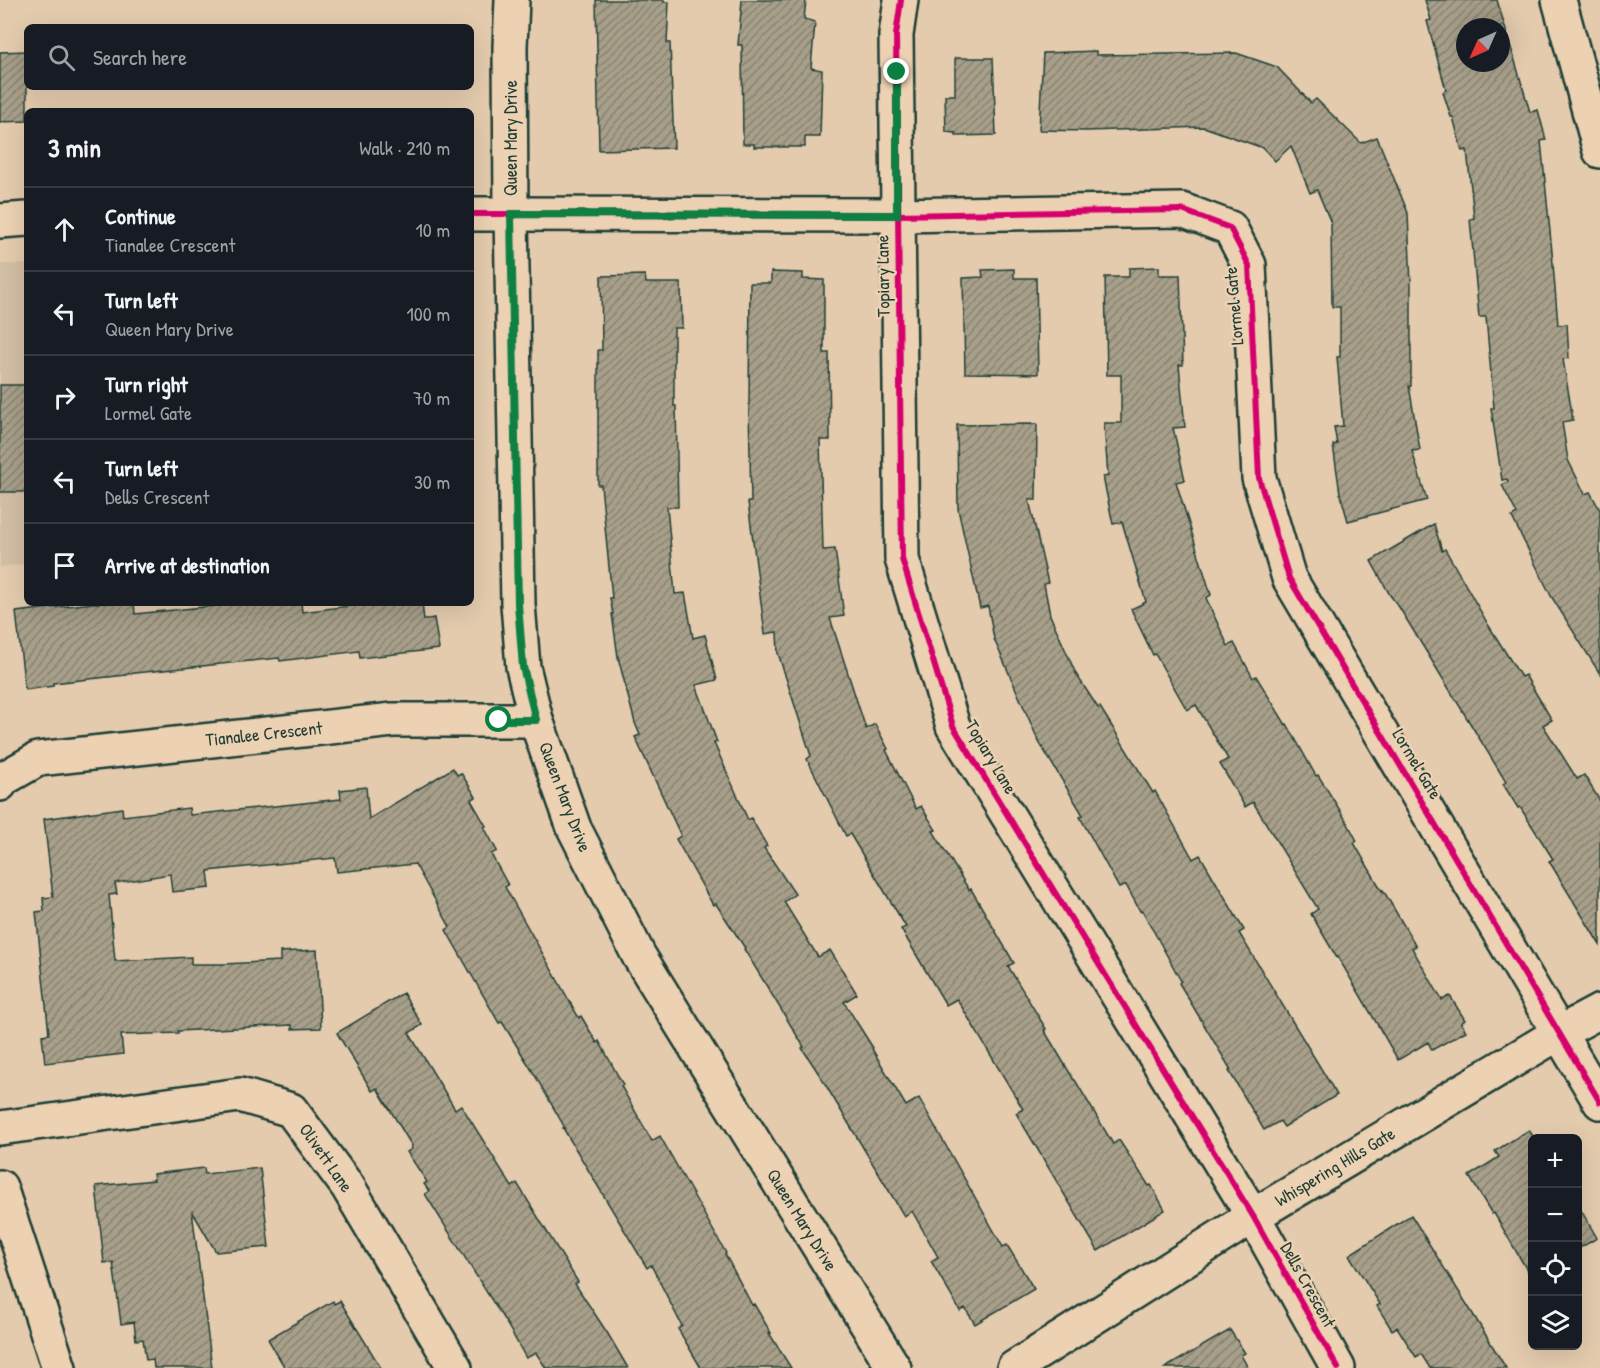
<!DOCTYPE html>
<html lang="en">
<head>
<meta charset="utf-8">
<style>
	:root { --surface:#171b24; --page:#242831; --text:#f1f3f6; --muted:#9ea1a6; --line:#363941 }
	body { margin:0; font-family:"Patrick Hand",sans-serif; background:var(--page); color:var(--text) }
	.controls { position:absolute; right:18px; bottom:18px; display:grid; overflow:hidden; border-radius:9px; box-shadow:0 6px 24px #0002 }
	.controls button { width:54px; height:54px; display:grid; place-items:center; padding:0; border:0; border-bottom:2px solid var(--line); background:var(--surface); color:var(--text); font:30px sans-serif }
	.compass { position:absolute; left:1456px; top:18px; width:54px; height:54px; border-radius:50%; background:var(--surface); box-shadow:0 6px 24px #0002; rotate:225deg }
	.stop { position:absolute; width:18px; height:18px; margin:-14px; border:4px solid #0b8043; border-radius:50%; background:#fff }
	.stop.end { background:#0b8043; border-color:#fff; box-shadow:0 2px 6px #0008 }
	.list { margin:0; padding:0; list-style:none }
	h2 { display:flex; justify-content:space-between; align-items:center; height:78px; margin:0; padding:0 24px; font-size:26px }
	h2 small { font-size:20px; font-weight:400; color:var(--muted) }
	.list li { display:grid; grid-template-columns:39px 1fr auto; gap:18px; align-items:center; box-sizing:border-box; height:84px; padding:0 24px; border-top:2px solid var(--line) }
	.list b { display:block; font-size:22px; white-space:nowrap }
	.list p { margin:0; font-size:20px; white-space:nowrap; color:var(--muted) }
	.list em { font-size:20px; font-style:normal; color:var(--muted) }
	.icon { flex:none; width:33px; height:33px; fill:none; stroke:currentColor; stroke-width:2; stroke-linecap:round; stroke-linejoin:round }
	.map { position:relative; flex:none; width:1600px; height:1368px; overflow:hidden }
	.search { position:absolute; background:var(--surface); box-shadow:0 6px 24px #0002; left:24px; top:24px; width:450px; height:66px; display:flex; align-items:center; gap:15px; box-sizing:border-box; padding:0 21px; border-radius:9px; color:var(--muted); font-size:22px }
	.panel { position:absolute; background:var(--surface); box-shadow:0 6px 24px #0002; left:24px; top:108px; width:450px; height:498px; border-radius:9px }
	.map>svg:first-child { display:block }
	.built { fill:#d2bea3 }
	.building { fill:url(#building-hatch); stroke:#1f3d34; stroke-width:1.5; fill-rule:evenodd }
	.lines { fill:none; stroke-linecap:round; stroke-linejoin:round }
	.minor-casing { stroke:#1f3d34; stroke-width:38 }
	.minor { stroke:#ecd1b3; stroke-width:33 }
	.cycleway-casing { stroke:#ecd1b3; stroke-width:10 }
	.cycleway { stroke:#d6006c; stroke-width:6 }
	.route { stroke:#0b8043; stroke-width:8 }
	.labels { text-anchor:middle; stroke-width:5; stroke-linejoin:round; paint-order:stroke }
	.street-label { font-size:18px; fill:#1f3d34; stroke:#ecd1b3 }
</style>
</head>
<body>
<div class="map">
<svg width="1600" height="1368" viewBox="0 0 1600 1368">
	<defs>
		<pattern id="building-hatch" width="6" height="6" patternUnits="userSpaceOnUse" patternTransform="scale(1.5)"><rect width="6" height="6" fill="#a79f89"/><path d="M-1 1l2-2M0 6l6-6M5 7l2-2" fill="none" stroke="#878371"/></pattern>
	</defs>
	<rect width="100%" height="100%" fill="#e4cbae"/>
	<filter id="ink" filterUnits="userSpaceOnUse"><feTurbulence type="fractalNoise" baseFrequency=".0167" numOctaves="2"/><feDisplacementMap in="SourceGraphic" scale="12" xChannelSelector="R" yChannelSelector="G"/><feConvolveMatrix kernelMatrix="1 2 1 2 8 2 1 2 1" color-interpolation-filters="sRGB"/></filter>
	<g filter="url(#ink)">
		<path class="built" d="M0,264h27v300l-27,3z"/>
		<g class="building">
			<path d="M596,0h68v2h5l-2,41h3l4,105 -75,2z"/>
			<path d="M742,0h64l-2,19 11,3 -4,46 11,2 -2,67h-15v10h-51v-3h-11l-1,-99h-4z"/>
			<path d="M1425,0h72l33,112 8,-2 8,30 -5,1 11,111 6,73 9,-1 2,34 -6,1 10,61 -11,2 6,38 17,34 5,-2 10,18v164l-49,-78 -39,-79 5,-3 -15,-29 6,-3 -1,-3 -5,1 -11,-72h3l-8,-91h-7l-9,-98 4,-1 -7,-68 -5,1 -9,-34h-2l-8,-25 3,-2 -19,-69 4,-1zM1465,27h36v36h-36z"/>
			<path d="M27,51v70l-27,1v-70z"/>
			<path d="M1096,51v4l140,-2 41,14 34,36 5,-4 45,44 16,-6 31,76 3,72v101h-2l11,64 -8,1 15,49 -79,21 -8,-28 -7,-48 4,-1 -3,-17 9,-1 -6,-69h3v-50h-8l-1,-84 -14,-33 -7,3 -19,-47 -16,15 -12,-13 -59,-21 -117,4 -48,-1 4,-77z"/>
			<path d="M955,58h38l3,77 -40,1v-3l-10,-1 -1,-37h10z"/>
			<path d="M1159,267v8h21l3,90h-4l6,62 -12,1 12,52 -9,2 35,113 -5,3 22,48 6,-3 19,35 3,-2 30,49 1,-1 29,52 2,-1 28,45 11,21 -3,2 28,48 1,-1 33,56 -4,2 30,52 8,-4 15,24 -4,3 5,8 -34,19 -4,-8 -30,18 -60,-103 -1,1 -26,-44 7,-5 -65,-107 -8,5 -25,-43 8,-5 -32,-54 -9,5 -32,-56 -2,1 -22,-46 15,-7 -24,-80 -9,2 -10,-47 5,-1 -4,-53h17v-48h-14l-2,-98h24v-9z"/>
			<path d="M1014,269v9h22l2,96 -73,-1 -2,-95 20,-1 -1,-7z"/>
			<path d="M771,272l32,1v6l21,1v73h5l1,87h-10l3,110 12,-1 9,67 -14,2 36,111 9,-5 13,25 -2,1 30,59 5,-3 15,24 -3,1 36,59 2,-1 43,74 -6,3 38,63 -2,1 30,50h1l38,64 6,-4 30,46 2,-1 14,25 -67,41 -82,-138 7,-4 -66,-110 -11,6 -45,-76 5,-2 -56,-93 -4,2 -39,-77 4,-3 -33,-103 -1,-21 -12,2 -17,-132h3l-2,-96 1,-123h21z"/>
			<path d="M645,275l1,8h35l1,45h-8v78h2l2,101h-11l8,87 10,-1 8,45 12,-3 12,45 -21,5 21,57 -3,1 34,77 3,-2 16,28 -3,2 31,46 -11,8 34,55 12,-7 27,44 -13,8 29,46 -1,1 34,57 13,-8 84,149 4,-2 27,44 -59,35 -10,-16 -5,3 -29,-50 7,-4 -26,-46 -8,5 -85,-142 -17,-26 2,-1 -60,-98 1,-1 -29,-44 -3,1 -37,-66 5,-3 -46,-99 5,-2 -5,-12 -17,-66 -6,-43h1l-3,-16h2l-11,-113h-3v-135h4l-1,-74z"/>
			<rect x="0" y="385" width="27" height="107"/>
			<path d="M1037,424l-1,76h-7l19,83 -4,1 6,31 26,59 22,34 2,-1 53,86 2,-2 38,68 7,-4 44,75 -5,3 98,162 -53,32 -4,-6 -16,9 -35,-59 2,-1 -52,-87 2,-2 -39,-71 -2,1 -14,-26 -7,3 -39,-71 3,-2 -44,-73 -45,-103 -6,-33 -8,2 -22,-99 -1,-84z"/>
			<path d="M1434,524l8,27 3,-2 44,77 32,51 4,-2 27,45 -9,5 34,54 7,-4 16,26v144l-51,-84 4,-2 -33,-52 -2,1 -15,-24 3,-2 -107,-175 -9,-12 -19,-34z"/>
			<path d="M93,603h41l1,11 88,-9v-2h78l1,9 72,-9h48l2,17 10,-2 5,31 -79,9 -1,-7 -79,10 -1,-3 -39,4 -114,12v1l-73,8v3l-28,4 -9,-78z"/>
			<path d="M453,768l4,7 4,-2 15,24 -5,3 15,26 -2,1 13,24 -6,3 17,31 -3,2 74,131 2,-2 16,27 2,-2 24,44 -2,1 31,55 8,-5 66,117 -1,1 27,51 2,-1 17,29h-2l22,35h-90l-23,-39 4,-3 -31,-61 -4,3 -84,-140h2l-32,-56 -31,-50 -3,1 -53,-93 4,-3 -35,-63 -78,8 -2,-14 -127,13 2,17 -38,4 -2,-18 -55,9 2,11 -8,1 6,66 76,-4v7h33l56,-3v-9l37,-2 4,78 -29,1v-4l-114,6v2l-57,2 2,19 -78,9 -3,-28 7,-1 -13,-122 8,-1 -1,-13 10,-1 -9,-78 78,-11 1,8 66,-8 1,7 151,-16 -1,-9 26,-3 3,32z"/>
			<path d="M403,993l19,32 -13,8 46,76 6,-4 51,82 5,-4 61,99 -3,2 33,50 20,34h-82l-10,-15 -10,5 -18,-32 -83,-132 4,-3 -5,-7 3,-2 -20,-30 5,-3 -1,-2 1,-1 -35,-58 -5,3 -35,-58z"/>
			<path d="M1529,1130l5,8 2,-1 1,1h-4v138l-2,1 -37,-64 -2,1 -23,-38 30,-19 -4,-6z"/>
			<path d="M204,1168l1,6 55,-6 9,79 -53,5 -24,-41 20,157h-58l-1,-9 -7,1 -3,-21 -7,1 -2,-18 -13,2 -8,-62 -9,1 -8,-77 58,-6 -1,-6z"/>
			<path d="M1578,1205l19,33 -19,11z"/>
			<path d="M1411,1215l60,96 35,57h-76l-9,-14 -5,3 -19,-30 -5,3 -15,-24 3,-2 -31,-49z"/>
			<path d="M333,1301l1,3 6,-3 41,67h-96l-17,-29z"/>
			<path d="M1230,1330l15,23 -4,2 7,13h-83z"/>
		</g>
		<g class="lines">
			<defs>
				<g id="minor">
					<path d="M512,0l-2,46 1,168 7,390 5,63 13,53 38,108 65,128 255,412"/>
					<path d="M901,0l-5,35 6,524 51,167 300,490 85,152"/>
					<path d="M1559,0l41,151"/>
					<path d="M471,214l426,1 285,-5 48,18 19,37 10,213 30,100 311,524"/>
					<path d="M0,221l27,-2"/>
					<path d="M0,784l3,-5 35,-20 355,-39h143"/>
					<path d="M0,1128l240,-33 51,15 57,77 107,181"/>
					<path d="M0,1187l59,181"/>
					<path d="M1014,1368l239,-152 306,-183 41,-22"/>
				</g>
			</defs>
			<use href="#minor" class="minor-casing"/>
			<use href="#minor" class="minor"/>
			<defs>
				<g id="cycleway">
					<path d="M901,0l-5,35 6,524 51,167 300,490 85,152"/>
					<path d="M471,214l426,1 285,-5 48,18 19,37 10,213 30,100 311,524"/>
				</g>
			</defs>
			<use href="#cycleway" class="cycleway-casing"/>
			<use href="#cycleway" class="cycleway"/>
		</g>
	</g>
	<g class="lines" filter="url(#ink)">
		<path class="route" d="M499,720h37l-13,-53 -5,-63 -7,-390 386,1v-143"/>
	</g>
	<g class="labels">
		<g class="street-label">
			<text transform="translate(511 138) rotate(-90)" y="6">Queen Mary Drive</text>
			<text transform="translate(883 276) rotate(-91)" y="6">Topiary Lane</text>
			<text transform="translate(1234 306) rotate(-95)" y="6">Lormel Gate</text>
			<text transform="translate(264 734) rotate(-6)" y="6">Tianalee Crescent</text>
			<text transform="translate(991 757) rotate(59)" y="6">Topiary Lane</text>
			<text transform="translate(1417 764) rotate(59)" y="6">Lormel Gate</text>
			<text transform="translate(565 797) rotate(69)" y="6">Queen Mary Drive</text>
			<text transform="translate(326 1158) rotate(55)" y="6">Olivett Lane</text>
			<text transform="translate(1335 1167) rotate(-31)" y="6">Whispering Hills Gate</text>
			<text transform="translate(802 1220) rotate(58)" y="6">Queen Mary Drive</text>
			<text transform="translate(1308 1285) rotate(61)" y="6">Dells Crescent</text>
		</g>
	</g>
</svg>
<div class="controls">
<button>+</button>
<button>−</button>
<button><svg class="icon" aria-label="locate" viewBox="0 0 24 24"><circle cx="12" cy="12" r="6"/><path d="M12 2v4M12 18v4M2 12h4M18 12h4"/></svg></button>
<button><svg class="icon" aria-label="layers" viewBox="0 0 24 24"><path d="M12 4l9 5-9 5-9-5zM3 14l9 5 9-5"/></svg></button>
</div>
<svg class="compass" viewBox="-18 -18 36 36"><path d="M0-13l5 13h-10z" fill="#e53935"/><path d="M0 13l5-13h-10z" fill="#9ea1a6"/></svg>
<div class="stop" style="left:499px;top:720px"></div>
<div class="stop end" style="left:897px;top:72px"></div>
<div class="search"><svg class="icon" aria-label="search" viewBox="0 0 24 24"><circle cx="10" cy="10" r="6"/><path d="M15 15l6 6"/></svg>Search here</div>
<section class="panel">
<h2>3 min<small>Walk · 210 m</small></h2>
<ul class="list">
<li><svg class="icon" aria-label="ahead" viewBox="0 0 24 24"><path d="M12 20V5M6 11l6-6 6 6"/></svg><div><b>Continue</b><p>Tianalee Crescent</p></div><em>10 m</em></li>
<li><svg class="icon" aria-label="left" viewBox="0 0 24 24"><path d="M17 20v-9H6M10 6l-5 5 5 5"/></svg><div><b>Turn left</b><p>Queen Mary Drive</p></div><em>100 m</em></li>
<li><svg class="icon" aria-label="right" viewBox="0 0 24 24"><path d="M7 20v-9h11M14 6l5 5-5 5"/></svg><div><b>Turn right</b><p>Lormel Gate</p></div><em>70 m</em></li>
<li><svg class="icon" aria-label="left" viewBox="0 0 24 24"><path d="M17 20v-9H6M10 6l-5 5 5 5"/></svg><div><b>Turn left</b><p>Dells Crescent</p></div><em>30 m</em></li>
<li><svg class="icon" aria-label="arrive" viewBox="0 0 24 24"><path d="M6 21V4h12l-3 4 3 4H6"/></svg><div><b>Arrive at destination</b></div></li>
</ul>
</section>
</div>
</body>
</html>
